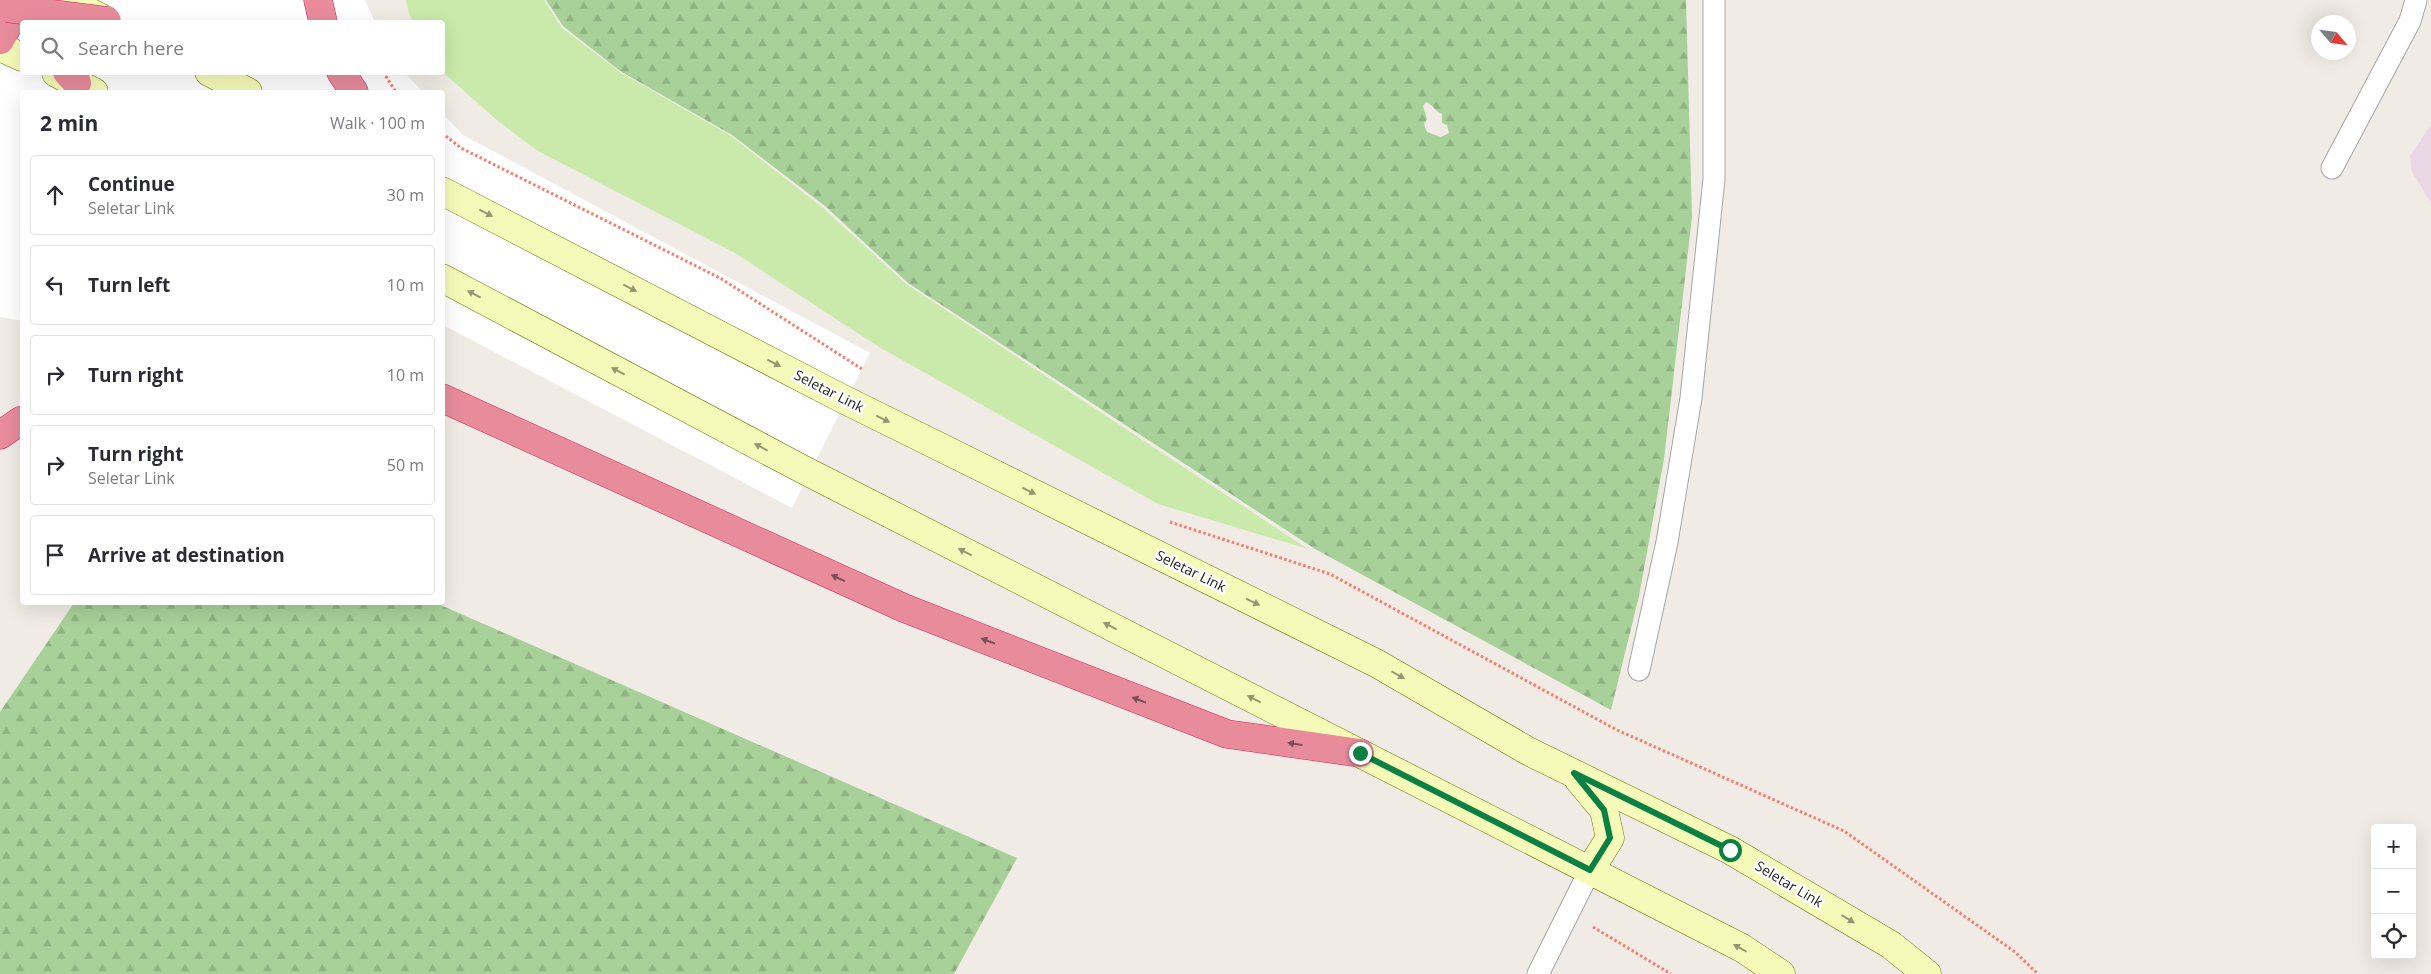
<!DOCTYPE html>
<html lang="en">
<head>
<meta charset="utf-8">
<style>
	:root { --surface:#fff; --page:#f7f7f7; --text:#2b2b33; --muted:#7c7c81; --line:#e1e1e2 }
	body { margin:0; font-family:"Open Sans",sans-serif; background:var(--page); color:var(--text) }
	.controls { position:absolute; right:15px; bottom:15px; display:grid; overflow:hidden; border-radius:5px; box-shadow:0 5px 20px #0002 }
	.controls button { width:45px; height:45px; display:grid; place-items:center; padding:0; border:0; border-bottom:1px solid var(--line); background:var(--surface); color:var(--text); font:25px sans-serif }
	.compass { position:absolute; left:2311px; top:15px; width:45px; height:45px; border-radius:50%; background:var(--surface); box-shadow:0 5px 20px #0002; rotate:118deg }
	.stop { position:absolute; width:15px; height:15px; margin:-11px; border:4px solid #0b8043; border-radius:50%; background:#fff }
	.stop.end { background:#0b8043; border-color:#fff; box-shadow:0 1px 5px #0008 }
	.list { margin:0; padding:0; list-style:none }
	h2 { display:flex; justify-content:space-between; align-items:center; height:65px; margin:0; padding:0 20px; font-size:21px }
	h2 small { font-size:16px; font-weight:400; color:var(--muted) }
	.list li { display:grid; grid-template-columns:32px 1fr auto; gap:15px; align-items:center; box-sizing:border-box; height:80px; margin:0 10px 10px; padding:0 10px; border:1px solid var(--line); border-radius:5px }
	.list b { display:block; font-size:19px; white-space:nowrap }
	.list p { margin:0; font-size:16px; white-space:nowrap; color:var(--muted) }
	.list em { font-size:16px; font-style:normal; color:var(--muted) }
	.icon { flex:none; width:28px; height:28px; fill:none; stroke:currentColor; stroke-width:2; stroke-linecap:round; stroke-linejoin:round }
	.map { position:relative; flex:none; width:2431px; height:974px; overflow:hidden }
	.search { position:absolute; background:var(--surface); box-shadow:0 5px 20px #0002; left:20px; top:20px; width:425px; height:55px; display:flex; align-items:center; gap:12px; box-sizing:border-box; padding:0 18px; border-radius:5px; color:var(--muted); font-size:19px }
	.panel { position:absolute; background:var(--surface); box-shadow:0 5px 20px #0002; left:20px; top:90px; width:425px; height:515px; border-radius:5px }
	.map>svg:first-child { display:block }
	.industrial { fill:#e9d7e5 }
	.grass { fill:#c9eaaa }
	.forest { fill:url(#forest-firs); fill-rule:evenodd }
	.pier { fill:#fff }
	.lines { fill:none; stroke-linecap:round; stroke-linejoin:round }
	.service-casing { stroke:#a6a6a6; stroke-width:23 }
	.secondary-casing { stroke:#6a7803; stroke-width:29 }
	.motorway-casing { stroke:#dd2260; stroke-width:29 }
	.path { stroke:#fc7b6a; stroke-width:3; stroke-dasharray:2.5 2.5; stroke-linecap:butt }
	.service { stroke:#fff; stroke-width:21 }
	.secondary { stroke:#f6fab8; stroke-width:28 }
	.motorway { stroke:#e88c9c; stroke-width:28 }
	.motorway-bridge-casing { stroke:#dd2260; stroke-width:29; stroke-linecap:butt }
	.motorway-bridge { stroke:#e88c9c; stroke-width:28 }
	.oneway { fill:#959773 }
	.oneway2 { fill:#795057 }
	.route { stroke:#0b8043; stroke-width:6 }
	.labels { text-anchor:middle; stroke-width:5; stroke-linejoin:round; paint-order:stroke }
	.street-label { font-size:14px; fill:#1f1f1f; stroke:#fff }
</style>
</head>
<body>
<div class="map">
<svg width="2431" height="974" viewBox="0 0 2431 974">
	<defs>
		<pattern id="forest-firs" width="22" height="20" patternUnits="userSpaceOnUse" patternTransform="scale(1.25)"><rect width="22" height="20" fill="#a8d099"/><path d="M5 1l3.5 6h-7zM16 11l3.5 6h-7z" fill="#90b283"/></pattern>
	</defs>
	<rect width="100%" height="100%" fill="#f0ece5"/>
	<path class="industrial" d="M2431,125v78l-20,-33 -1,-14z"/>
	<path class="grass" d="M406,0h138l18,28 58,44 111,64 92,72 83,76 402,265 -150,-45 -279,-157 -144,-94 -197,-102 -40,-30 -52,-46 -3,-5 -1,-48h-28l-5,-8z"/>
	<g class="forest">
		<path d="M546,0h1140l6,217 -28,242 -25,137 -28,114 -296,-161 -407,-266 -83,-77 -93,-71 -112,-64 -57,-45zM1426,102c7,3 9,9 16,12v9l5,2 2,8 -8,4 -14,-5 -3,-8 3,-5 -4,-13z"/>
		<path d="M74,603h362l581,255 -63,116h-954v-262z"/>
	</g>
	<g class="pier">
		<path d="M0,0h365l10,22h-353v50h382l19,20h-401v229l-22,-4z"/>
		<path d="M442,113l21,22 407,218 -78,155 -349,-183z"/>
	</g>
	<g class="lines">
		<defs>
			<g id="service">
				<path d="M2332,168l78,-147 6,-21"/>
				<path d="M1639,670l28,-128 24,-144 23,-219v-179"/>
				<path d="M1538,974l52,-104"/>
			</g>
			<g id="secondary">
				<path d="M66,0l39,20"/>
				<path d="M0,47l22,10"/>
				<path d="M209,72l39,20"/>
				<path d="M56,73l38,19"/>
				<path d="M442,191l397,206 537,266 152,88 202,99 161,95 36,29"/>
				<path d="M442,278l362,192 938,478 39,26"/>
				<path d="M1579,780l25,30 6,28 -20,32"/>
			</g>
			<g id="motorway">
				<path d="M318,0l5,22"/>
				<path d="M0,40l22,-40"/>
				<path d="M67,72l10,11"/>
				<path d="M341,72l13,20"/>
				<path d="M442,398l462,210 323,126 133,19"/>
				<path d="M0,435l22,-15"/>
			</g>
		</defs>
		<use href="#service" class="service-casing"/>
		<use href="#secondary" class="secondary-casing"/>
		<use href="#motorway" class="motorway-casing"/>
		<g class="path">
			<path d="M383,72l13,20"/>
			<path d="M442,133l19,15 259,130 142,91"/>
			<path d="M1170,522l160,52 287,156 227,101 171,121 23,22"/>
			<path d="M1593,927l78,47"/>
		</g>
		<use href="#service" class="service"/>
		<use href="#secondary" class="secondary"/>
		<use href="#motorway" class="motorway"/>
		<defs>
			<path id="motorway-bridge" d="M7,8l100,13"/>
		</defs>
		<use href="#motorway-bridge" class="motorway-bridge-casing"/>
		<use href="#motorway-bridge" class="motorway-bridge"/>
	</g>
	<defs><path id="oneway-solid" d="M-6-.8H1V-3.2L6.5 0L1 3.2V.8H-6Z" transform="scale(1.25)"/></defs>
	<g class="oneway">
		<use href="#oneway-solid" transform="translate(486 213) rotate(27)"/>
		<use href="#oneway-solid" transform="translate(630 288) rotate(27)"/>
		<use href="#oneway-solid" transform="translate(474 294) rotate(-152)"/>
		<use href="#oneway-solid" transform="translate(774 363) rotate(27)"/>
		<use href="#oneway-solid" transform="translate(618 371) rotate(-152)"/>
		<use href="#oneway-solid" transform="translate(883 419) rotate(26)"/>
		<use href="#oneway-solid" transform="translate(761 447) rotate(-152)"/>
		<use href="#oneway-solid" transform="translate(1029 491) rotate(26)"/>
		<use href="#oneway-solid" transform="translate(965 552) rotate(-153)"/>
		<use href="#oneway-solid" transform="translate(1253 602) rotate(26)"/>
		<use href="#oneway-solid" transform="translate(1110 626) rotate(-153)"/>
		<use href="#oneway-solid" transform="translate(1398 675) rotate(30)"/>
		<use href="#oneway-solid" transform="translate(1254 699) rotate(-153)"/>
		<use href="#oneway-solid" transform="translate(1848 919) rotate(31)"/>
		<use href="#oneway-solid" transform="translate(1740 948) rotate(-150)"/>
	</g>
	<g class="oneway2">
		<use href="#oneway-solid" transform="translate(838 578) rotate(-155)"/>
		<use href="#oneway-solid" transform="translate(988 641) rotate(-159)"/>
		<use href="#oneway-solid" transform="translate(1139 700) rotate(-159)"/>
		<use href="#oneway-solid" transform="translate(1295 744) rotate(-172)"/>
	</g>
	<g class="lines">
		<path class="route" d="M1360,753l230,117 20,-32 -6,-28 -30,-37 156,77"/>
	</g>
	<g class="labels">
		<g class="street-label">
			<text transform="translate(829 391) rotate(27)" y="5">Seletar Link</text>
			<text transform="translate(1191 571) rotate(26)" y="5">Seletar Link</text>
			<text transform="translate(1789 884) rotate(31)" y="5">Seletar Link</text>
		</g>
	</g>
</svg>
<div class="controls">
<button>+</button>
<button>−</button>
<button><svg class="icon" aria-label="locate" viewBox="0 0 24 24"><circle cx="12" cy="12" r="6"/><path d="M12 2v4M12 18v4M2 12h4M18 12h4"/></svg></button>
</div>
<svg class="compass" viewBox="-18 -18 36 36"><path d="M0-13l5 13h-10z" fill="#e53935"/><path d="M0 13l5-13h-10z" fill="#7c7c81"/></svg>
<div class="stop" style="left:1730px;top:850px"></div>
<div class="stop end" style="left:1360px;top:753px"></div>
<div class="search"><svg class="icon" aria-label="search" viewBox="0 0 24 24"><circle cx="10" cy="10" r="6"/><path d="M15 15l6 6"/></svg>Search here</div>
<section class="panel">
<h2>2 min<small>Walk · 100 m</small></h2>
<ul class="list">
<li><svg class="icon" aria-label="ahead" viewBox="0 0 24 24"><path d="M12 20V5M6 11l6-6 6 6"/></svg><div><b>Continue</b><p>Seletar Link</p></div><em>30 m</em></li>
<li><svg class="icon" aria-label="left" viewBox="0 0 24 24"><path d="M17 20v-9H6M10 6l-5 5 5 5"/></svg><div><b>Turn left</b></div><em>10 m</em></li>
<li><svg class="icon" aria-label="right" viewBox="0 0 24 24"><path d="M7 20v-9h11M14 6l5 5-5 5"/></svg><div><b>Turn right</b></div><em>10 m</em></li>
<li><svg class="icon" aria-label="right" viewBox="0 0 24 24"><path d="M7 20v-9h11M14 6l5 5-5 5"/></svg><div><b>Turn right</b><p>Seletar Link</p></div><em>50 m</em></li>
<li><svg class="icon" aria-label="arrive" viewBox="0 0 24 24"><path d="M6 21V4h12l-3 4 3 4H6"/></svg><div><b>Arrive at destination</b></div></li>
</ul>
</section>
</div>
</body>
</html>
